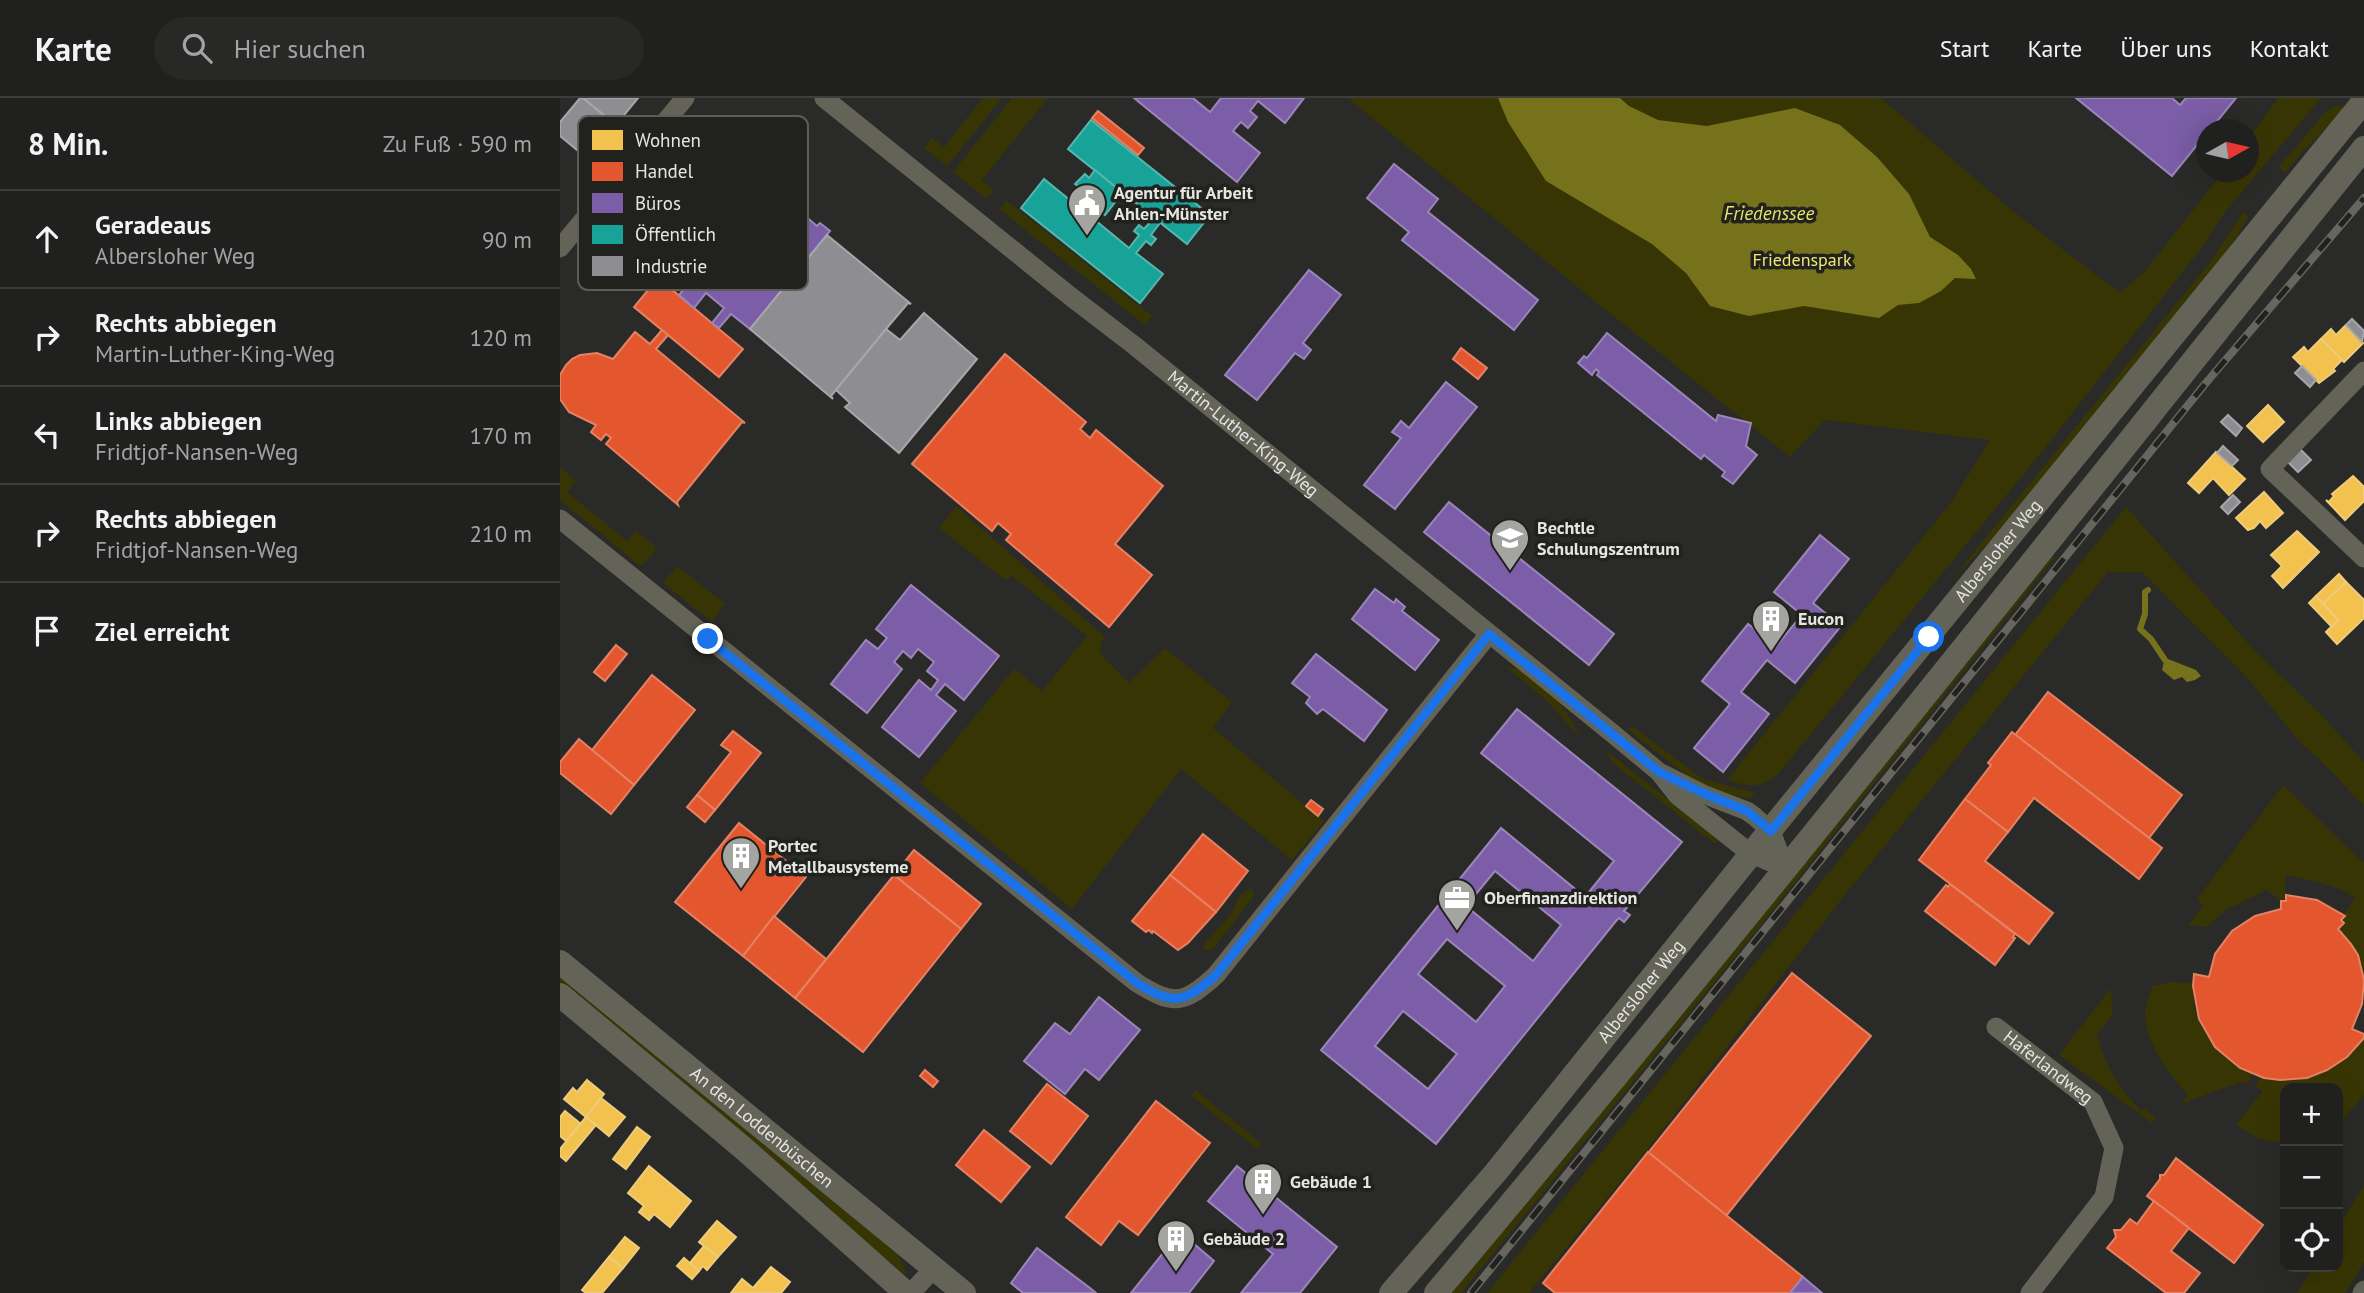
<!DOCTYPE html>
<html lang="de">
<head>
<meta charset="utf-8">
<style>
	:root { --surface:#20201e; --page:#282827; --text:#f1f3f6; --muted:#a2a3a4; --line:#3d3e3c }
	body { margin:0; font-family:"PT Sans",sans-serif; background:var(--page); color:var(--text) }
	.controls { position:absolute; right:21px; bottom:21px; display:grid; overflow:hidden; border-radius:14px; box-shadow:0 7px 28px #0002 }
	.controls button { width:63px; height:63px; display:grid; place-items:center; padding:0; border:0; border-bottom:2px solid var(--line); background:var(--surface); color:var(--text); font:35px sans-serif }
	.compass { position:absolute; left:1636px; top:21px; width:63px; height:63px; border-radius:50%; background:var(--surface); box-shadow:0 7px 28px #0002; rotate:82deg }
	.stop { position:absolute; width:21px; height:21px; margin:-16px; border:5px solid #1a73e8; border-radius:50%; background:#fff }
	.stop.end { background:#1a73e8; border-color:#fff; box-shadow:0 2px 7px #0008 }
	.list { margin:0; padding:0; list-style:none }
	h2 { display:flex; justify-content:space-between; align-items:center; height:91px; margin:0; padding:0 28px; font-size:30px }
	h2 small { font-size:23px; font-weight:400; color:var(--muted) }
	.list li { display:grid; grid-template-columns:46px 1fr auto; gap:21px; align-items:center; box-sizing:border-box; height:98px; padding:0 28px; border-top:2px solid var(--line) }
	.list b { display:block; font-size:26px; white-space:nowrap }
	.list p { margin:0; font-size:23px; white-space:nowrap; color:var(--muted) }
	.list em { font-size:23px; font-style:normal; color:var(--muted) }
	.icon { flex:none; width:38px; height:38px; fill:none; stroke:currentColor; stroke-width:2; stroke-linecap:round; stroke-linejoin:round }
	.map { position:relative; flex:none; width:1804px; height:1195px; overflow:hidden }
	header { display:flex; align-items:center; gap:42px; box-sizing:border-box; height:98px; padding:0 35px; background:var(--surface); border-bottom:2px solid var(--line) }
	header strong { font-size:33px }
	nav { display:flex; gap:38px; margin-inline-start:auto; font-size:24px }
	.search { width:490px; height:63px; background:var(--page); display:flex; align-items:center; gap:18px; box-sizing:border-box; padding:0 24px; border-radius:38px; color:var(--muted); font-size:26px }
	main { display:flex }
	aside { flex:1; background:var(--surface) }
	.map>svg:first-child { display:block }
	.green { fill:#383505 }
	.water { fill:#76721b }
	.homes { fill:#f2c14e; stroke:#eecc7a; stroke-width:2 }
	.shops { fill:#e4572e; stroke:#e48264; stroke-width:2 }
	.offices { fill:#7b5ea7; stroke:#9b86b9; stroke-width:2; fill-rule:evenodd }
	.public { fill:#17a398; stroke:#55b7ae; stroke-width:2 }
	.industry { fill:#8d8d92; stroke:#a7a7aa; stroke-width:2 }
	.lines { fill:none; stroke-linecap:round; stroke-linejoin:round }
	.stream { stroke:#76721b; stroke-width:6 }
	.minor { stroke:#636358; stroke-width:19 }
	.major { stroke:#646358; stroke-width:24 }
	.rail-casing { stroke:#66665f; stroke-width:8 }
	.rail { stroke:#21211e; stroke-width:5; stroke-dasharray:16; stroke-linecap:butt }
	.route { stroke:#1a73e8; stroke-width:9 }
	.labels { text-anchor:middle; stroke-width:7; stroke-linejoin:round; paint-order:stroke }
	.poi-label { font-size:18px; font-weight:bold; fill:#e5e5e2; stroke:#21211e; text-anchor:start }
	.park-label { font-size:18px; fill:#eee871; stroke:#21211e }
	.street-label { font-size:18px; fill:#e5e5e2; stroke:#21211e }
	.water-label { font-size:19px; font-style:italic; fill:#e9e36c; stroke:#21211e }
	.key { fill:#21211e; stroke:#5c5c59; stroke-width:2 }
	.key-label { font-size:19px; fill:#e5e5e2 }
</style>
</head>
<body>
<header>
<strong>Karte</strong>
<div class="search"><svg class="icon" aria-label="search" viewBox="0 0 24 24"><circle cx="10" cy="10" r="6"/><path d="M15 15l6 6"/></svg>Hier suchen</div>
<nav><a>Start</a><a>Karte</a><a>Über uns</a><a>Kontakt</a></nav>
</header>
<main>
<aside>
<h2>8 Min.<small>Zu Fuß · 590 m</small></h2>
<ul class="list">
<li><svg class="icon" aria-label="ahead" viewBox="0 0 24 24"><path d="M12 20V5M6 11l6-6 6 6"/></svg><div><b>Geradeaus</b><p>Albersloher Weg</p></div><em>90 m</em></li>
<li><svg class="icon" aria-label="right" viewBox="0 0 24 24"><path d="M7 20v-9h11M14 6l5 5-5 5"/></svg><div><b>Rechts abbiegen</b><p>Martin-Luther-King-Weg</p></div><em>120 m</em></li>
<li><svg class="icon" aria-label="left" viewBox="0 0 24 24"><path d="M17 20v-9H6M10 6l-5 5 5 5"/></svg><div><b>Links abbiegen</b><p>Fridtjof-Nansen-Weg</p></div><em>170 m</em></li>
<li><svg class="icon" aria-label="right" viewBox="0 0 24 24"><path d="M7 20v-9h11M14 6l5 5-5 5"/></svg><div><b>Rechts abbiegen</b><p>Fridtjof-Nansen-Weg</p></div><em>210 m</em></li>
<li><svg class="icon" aria-label="arrive" viewBox="0 0 24 24"><path d="M6 21V4h12l-3 4 3 4H6"/></svg><div><b>Ziel erreicht</b></div></li>
</ul>
</aside>
<div class="map">
<svg width="1804" height="1195" viewBox="0 0 1804 1195">
	<rect width="100%" height="100%" fill="#2a2a28"/>
	<g class="green">
		<path d="M423,0h19l-55,68 -23,-18 8,-10 12,9z"/>
		<path d="M452,0h36l-66,82 11,10 -7,9 -33,-27z"/>
		<path d="M788,0h533l133,114 106,81 25,-22 78,-99h25l1,-34 29,-40h43l-97,115 -21,33 -159,203 -265,324c-18,16 -30,14 -52,7l225,-279 38,-61 -165,-20 -35,37 -204,-163z"/>
		<path d="M1777,8l10,1 -44,44 -18,22 -6,-6 47,-56z"/>
		<path d="M446,102l146,116 -7,9 -146,-116z"/>
		<path d="M1683,114l5,5 -20,35 -222,274 -53,52 258,-317z"/>
		<path d="M0,369l16,14 -9,11 60,49 9,-10 18,14 1,6 -12,14h-4l-79,-65z"/>
		<path d="M396,408l148,130 -5,16 30,31 36,-35 67,54 -19,26 111,93 -32,39 -111,-91 -109,140 -152,-126 94,-114 28,22 45,-55 -75,-60 -7,4 -66,-52z"/>
		<path d="M1566,409l131,146 65,62 42,47v44l-40,-42 -24,-22 -51,-62 -107,-108h-34l-260,319 -195,251 -124,151h-42z"/>
		<path d="M1489,456l6,3 -303,379 -291,357h-9z"/>
		<path d="M117,468l48,38 -13,18 -49,-39z"/>
		<path d="M946,569c31,3 63,43 74,70l-34,-37z"/>
		<path d="M1072,628l71,53 52,14 -5,6 -21,-5 -33,-12 -68,-52z"/>
		<path d="M1043,650l105,83 11,9 -4,4 -101,-80z"/>
		<path d="M1723,687l81,78v122c-1,-22 -10,-40 -26,-56l5,-6 -2,-3 14,-22c-19,-14 -47,-18 -70,-23l1,26h-5l-14,-11 -41,20 -19,17 -19,-2 15,-19 -6,-7z"/>
		<path d="M689,791l4,2 1,5 -39,50 -5,4h-7l2,-7 27,-30 8,-18z"/>
		<path d="M0,879l337,276 8,16 1,6 -59,-46 -22,-26 -265,-217z"/>
		<path d="M1611,884l24,1c-10,35 26,79 58,90l-5,11 -8,-2 -59,22 7,-9c-20,-23 -42,-50 -43,-82 0,-9 5,-19 7,-27z"/>
		<path d="M1551,890l1,27 -15,20c8,30 22,53 44,76l4,-3 11,10 -4,5 -93,-68z"/>
		<path d="M1804,940v57l-26,31v-38h-53v56l-26,-5 -23,-14 27,-34 -7,-4 4,-11c35,8 69,0 95,-26 4,-5 5,-8 9,-12z"/>
		<path d="M636,992l66,54 -5,5 -66,-54z"/>
		<path d="M1804,1087v77l-19,31h-48l17,-26h24v-39z"/>
	</g>
	<g class="water">
		<path d="M938,0h122l9,8 29,14 49,6 88,-18 45,17 37,32 32,37 21,43 28,18 13,14 5,10 -21,-1 -14,13 -22,12 -21,2 -19,13 -75,-12 -55,10 -39,-10 -24,-33 -34,-29 -106,-63 -38,-59z"/>
		<path d="M1608,561l28,11 5,6 -6,4 -8,2 -5,-5 -8,3 -12,-10 2,-9z"/>
	</g>
	<g class="homes">
		<path d="M1786,227l17,18 -19,19 -23,-23 10,-10 5,6z"/>
		<path d="M1761,241l21,21 -9,9 2,2 -16,12 -26,-26 11,-10 4,5z"/>
		<path d="M1708,307l16,17 -21,20 -16,-16z"/>
		<path d="M1656,354l29,27 -16,16 -16,-17 -14,15 -11,-10z"/>
		<path d="M1793,378l11,11v14l-19,19 -19,-20 3,2 5,-6 -2,-2z"/>
		<path d="M1704,394l19,21 -17,15 -6,-7 -6,7 -6,2 -12,-12z"/>
		<path d="M1737,433l22,21 -36,36 -11,-12 10,-10 -11,-11z"/>
		<path d="M1779,476l7,8 -23,22 -7,-8z"/>
		<path d="M1786,484l18,18v18l-27,26 -11,-12 12,-12 -15,-16z"/>
		<path d="M1756,498l22,24 -6,7 -23,-24z"/>
		<path d="M27,982l17,14 -18,23 -22,-18 9,-11 4,4z"/>
		<path d="M41,1000l24,19 -16,19 -23,-19z"/>
		<path d="M5,1013l16,13 -15,17 -6,-5v-19z"/>
		<path d="M26,1019l10,8 -30,36 -6,-5v-7z"/>
		<path d="M77,1029l13,10 -24,32 -13,-10z"/>
		<path d="M89,1068l42,35 -21,26 -16,-13 -5,6 -10,-8 5,-6 -16,-13z"/>
		<path d="M157,1123l19,16 -18,20 -19,-15z"/>
		<path d="M65,1139l14,11 -16,20 -14,-11z"/>
		<path d="M144,1148l14,11 -11,13 -4,-4 -4,5 -9,-8z"/>
		<path d="M49,1159l14,11 -21,25h-16l-4,-3z"/>
		<path d="M124,1160l15,13 -7,8 -15,-13z"/>
		<path d="M211,1169l19,15 -9,11h-50l11,-14 11,9z"/>
	</g>
	<g class="shops">
		<path d="M538,13l46,37 -6,7 -46,-37z"/>
		<path d="M98,180l85,71 -24,28 -85,-70z"/>
		<path d="M102,232l6,5 -12,14 89,74 -3,-1 -65,80 1,3 -72,-61 5,-6 -5,-4 -5,6 -10,-8 5,-7 -27,-13 -9,-13v-24l6,-10 6,-6 8,-4 17,-2 16,6 22,-27 15,12z"/>
		<path d="M901,250l26,20 -9,11 -25,-20z"/>
		<path d="M445,256l81,68 -6,7 10,9 6,-8 67,56 -48,58 37,31 -43,52 -103,-87 5,-6 -13,-11 -6,8 -80,-67z"/>
		<path d="M56,547l11,9 -22,27 -11,-9z"/>
		<path d="M92,577l43,35 -61,75 -42,-35z"/>
		<path d="M1488,594l134,103 -33,43 -134,-103z"/>
		<path d="M173,633l28,22 -46,57 -18,-15 34,-43 -10,-7z"/>
		<path d="M1452,634l150,116 -23,31 -105,-81 -26,34 -43,-33 26,-34 -3,-2z"/>
		<path d="M19,641l55,46 -23,29 -51,-41v-11z"/>
		<path d="M137,697l18,15 -10,12 -18,-15z"/>
		<path d="M1405,701l43,33 -23,29 68,52 -24,31 -110,-84z"/>
		<path d="M751,702l12,9 -5,7 -12,-10z"/>
		<path d="M179,725l67,54 -63,79 -68,-54z"/>
		<path d="M643,736l45,37 -32,41 -46,-37z"/>
		<path d="M354,752l67,54 -20,25 -67,-54z"/>
		<path d="M334,777l67,54 -98,123 -68,-54z"/>
		<path d="M610,777l46,37 -28,31 -10,7 -25,-19 -1,2 -3,-3 -3,2 -14,-11z"/>
		<path d="M1390,786l65,50 -2,3 2,1 -20,27 -70,-54 21,-26 2,2z"/>
		<path d="M1726,797l31,5 28,16 -4,4 3,3 -6,6 13,15 7,11 6,25 -2,24 -10,25 12,5v4l-17,19 -20,13 -20,8 -27,2 -16,-2 -24,-10 -25,-21 -16,-28 -6,-33 1,-12 15,3 6,-23 17,-23 23,-15 26,-7v-8h5z"/>
		<path d="M214,818l52,43 -31,39 -52,-42z"/>
		<path d="M1232,875l79,63 -145,180 -78,-63z"/>
		<path d="M365,972l13,11 -5,6 -13,-11z"/>
		<path d="M487,986l41,32 -37,48 -41,-33z"/>
		<path d="M596,1003l54,42 -72,92 -19,-14 -18,24 -35,-28z"/>
		<path d="M424,1032l46,37 -29,35 -45,-37z"/>
		<path d="M1088,1054l155,125 -13,16h-235l-12,-10z"/>
		<path d="M1616,1060l87,67 -29,38 -87,-67 13,-17v-4h4z"/>
		<path d="M1594,1103l35,27 -18,23 29,22 -16,20h-18l-59,-45 9,-11 -2,-7h7l9,-11 7,5z"/>
	</g>
	<g class="offices">
		<path d="M574,0h59l17,14 11,-14h83l-19,25 -27,-22 -8,10 7,6 -9,11 -7,-6 -3,3 -5,6 27,22 -23,29z"/>
		<path d="M1516,0h96l8,7 6,-7h50l-26,32h-4v4l-34,42z"/>
		<path d="M834,66l44,35 -10,13 110,88 -24,30 -112,-90 7,-8 -42,-34z"/>
		<path d="M202,82l55,46 3,-3 10,8 -80,98 -19,-15 -12,14 -7,-5 12,-15 -18,-15 -12,15 -15,-13 12,-14 -8,-6z"/>
		<path d="M749,172l32,25 -38,48 8,7 -7,9 -9,-6 -38,47 -32,-25z"/>
		<path d="M1047,235l109,88 2,-6 33,8 -5,23 11,9 -24,29 -11,-8 3,-4 -21,-17 -3,4 -104,-84 2,-3 -3,-3 -4,6 -14,-12 6,-7 3,2z"/>
		<path d="M886,284l31,25 -82,102 -31,-24 37,-47 -9,-6 9,-11 8,7z"/>
		<path d="M889,404l165,132 -25,31 -165,-133z"/>
		<path d="M1260,437l29,24 -36,44 28,23 -46,57 -28,-23 -26,32 28,22 -46,58 -29,-24 36,-44 -28,-23 46,-57 28,22 26,-31 -28,-23z"/>
		<path d="M351,487l88,71 -35,44 -19,-16 -9,11 20,16 -37,46 -37,-30 37,-47 12,10 7,-10 -11,-9 7,-9 -16,-13 -7,9 -8,-7 -9,11 8,7 -35,44 -36,-29 35,-44 12,9 9,-11 -11,-9z"/>
		<path d="M815,491l19,14 2,-4 9,8 -3,4 37,29 -24,30 -63,-51z"/>
		<path d="M756,556l71,56 -23,31 -41,-32 -6,5 -11,-11 4,-6 -18,-14z"/>
		<path d="M957,611l165,133 -58,69 6,4 -6,7 -5,-4 -3,3 -180,223 -115,-94 180,-222 84,69 29,-36 -133,-108zM935,773l66,54 -28,36 -67,-55zM887,841l58,47 -29,36 -58,-48zM843,913l54,43 -29,35 -53,-43z"/>
		<path d="M539,899l41,33 -41,50 -14,-11 -20,25 -41,-33 31,-38 15,11z"/>
		<path d="M677,1068l100,81 -37,46h-59l32,-39 -65,-53z"/>
		<path d="M620,1134l34,29 -25,32h-58z"/>
		<path d="M477,1150l53,40 6,5h-73l-12,-10z"/>
		<path d="M1243,1179l19,16h-32z"/>
	</g>
	<g class="public">
		<path d="M531,22l119,95 -23,29 -119,-95z"/>
		<path d="M535,72l24,20 -6,7 3,4 -11,14 -4,-3 -6,8 34,28 10,-13 -5,-4 5,-6 5,4 10,-11 6,5 -9,12 5,4 -5,6 -5,-4 -10,12 27,21 -23,29 -119,-95 23,-29 27,22 9,-13 -5,-4 10,-10 4,4z"/>
	</g>
	<g class="industry">
		<path d="M20,0h3l33,27 -28,34 -28,-23v-14z"/>
		<path d="M23,0h55l-22,27z"/>
		<path d="M267,137l84,69 -3,-1 -22,26 -55,67 2,3 -83,-70z"/>
		<path d="M364,215l53,46 -78,94 -54,-46 5,-4 -14,-13 50,-61 14,11z"/>
		<path d="M1792,221l12,12 -2,11 -16,-17z"/>
		<path d="M1742,268l14,14 -6,7 -15,-14z"/>
		<path d="M1668,317l14,13 -6,8 -15,-14z"/>
		<path d="M1663,348l15,14 -6,6 -15,-13z"/>
		<path d="M1738,349l13,13 -13,12 -12,-12z"/>
		<path d="M1673,397l7,7 -12,12 -7,-7z"/>
	</g>
	<g class="lines">
		<path class="stream" d="M1588,492l-3,2v22l-5,15 11,10 14,21"/>
		<g class="minor">
			<path id="s1" d="M264,0l246,198 65,50 477,387 47,39 18,23 74,59 34,14"/>
			<path d="M0,150l125,-150"/>
			<path d="M1804,273l-94,98 94,89"/>
			<path d="M0,421l577,464c37,23 47,21 79,-8l273,-341"/>
			<path d="M1103,676l40,20 44,17 7,5 17,15 14,37"/>
			<path id="s2" d="M1436,929l97,75 21,46 -10,49 -74,96"/>
			<path d="M351,1195l23,-25"/>
			<path d="M1802,1195l2,-3"/>
		</g>
		<g class="major">
			<path id="s3" d="M0,864l404,331"/>
			<path d="M0,897l183,153 163,145"/>
			<path id="s4" d="M831,1195l105,-121 255,-318 613,-753"/>
			<path d="M876,1195c316,-376 620,-762 928,-1145"/>
		</g>
		<defs>
			<path id="rail" d="M911,1195l734,-909 159,-186"/>
		</defs>
		<use href="#rail" class="rail-casing"/>
		<use href="#rail" class="rail"/>
	</g>
	<g class="lines">
		<path class="route" d="M148,541l429,344c37,23 47,20 79,-8l273,-341 170,138 44,21 44,18 24,20 158,-194"/>
	</g>
	<defs>
		<symbol id="civic-pin" viewBox="-11 -11 22 30"><path d="M0 17L-7.5 6A9.5 9.5 0 1 1 7.5 6Z" fill="#a4a4a1" stroke="#21211e"/><path d="M-.6-6.5H3V-4.5H.6V-3L4-1V1h2V6H-6V1h2V-1L-.6-3ZM-1.2 2.5V6h2.4V2.5Z" fill="#fff"/></symbol>
		<symbol id="school-pin" viewBox="-11 -11 22 30"><path d="M0 17L-7.5 6A9.5 9.5 0 1 1 7.5 6Z" fill="#a4a4a1" stroke="#21211e"/><path d="M0-5L7-2L0 1L-7-2ZM-4 1L0 2.5L4 1V4Q0 6-4 4Z" fill="#fff"/></symbol>
		<symbol id="building-pin" viewBox="-11 -11 22 30"><path d="M0 17L-7.5 6A9.5 9.5 0 1 1 7.5 6Z" fill="#a4a4a1" stroke="#21211e"/><path d="M-4-6H4V6H1V3H-1V6H-4ZM-2.5-4.3h1.7v1.8h-1.7ZM.8-4.3h1.7v1.8H.8ZM-2.5-1h1.7V.8h-1.7ZM.8-1h1.7V.8H.8Z" fill="#fff"/></symbol>
		<symbol id="office-pin" viewBox="-11 -11 22 30"><path d="M0 17L-7.5 6A9.5 9.5 0 1 1 7.5 6Z" fill="#a4a4a1" stroke="#21211e"/><path d="M-6-3h4V-5.5h4V-3h4V5H-6ZM-1-4.5V-3h2v-1.5ZM-6 0V1H6V0Z" fill="#fff"/></symbol>
	</defs>
	<g fill-rule="evenodd">
		<use href="#civic-pin" x="505" y="83" width="44" height="60"/>
		<use href="#school-pin" x="928" y="418" width="44" height="60"/>
		<use href="#building-pin" x="1189" y="499" width="44" height="60"/>
		<use href="#building-pin" x="159" y="736" width="44" height="60"/>
		<use href="#office-pin" x="875" y="778" width="44" height="60"/>
		<use href="#building-pin" x="681" y="1062" width="44" height="60"/>
		<use href="#building-pin" x="594" y="1119" width="44" height="60"/>
	</g>
	<g class="labels">
		<g class="poi-label">
			<text x="554" y="101">Agentur für Arbeit<tspan x="554" dy="21">Ahlen-Münster</tspan></text>
			<text x="977" y="436">Bechtle<tspan x="977" dy="21">Schulungszentrum</tspan></text>
			<text x="1238" y="527">Eucon</text>
			<text x="208" y="754">Portec<tspan x="208" dy="21">Metallbausysteme</tspan></text>
			<text x="924" y="806">Oberfinanzdirektion</text>
			<text x="730" y="1090">Gebäude 1</text>
			<text x="643" y="1147">Gebäude 2</text>
		</g>
		<g class="park-label">
			<text x="1242" y="168">Friedenspark</text>
		</g>
		<g class="street-label">
			<text dy="6" stroke="none"><textPath href="#s1" startOffset="537">Martin-Luther-King-Weg</textPath></text>
			<text dy="6" stroke="none"><textPath href="#s4" startOffset="959">Albersloher Weg</textPath></text>
			<text dy="6" stroke="none"><textPath href="#s4" startOffset="392">Albersloher Weg</textPath></text>
			<text dy="6" stroke="none"><textPath href="#s2" startOffset="66">Haferlandweg</textPath></text>
			<text dy="6" stroke="none"><textPath href="#s3" startOffset="261">An den Loddenbüschen</textPath></text>
		</g>
		<g class="water-label">
			<text x="1209" y="122">Friedenssee</text>
		</g>
	</g>
	<rect x="18" y="18" width="230" height="174" rx="10" class="key"/>
	<rect x="32" y="32" width="31" height="20" fill="#f2c14e"/>
	<rect x="32" y="64" width="31" height="19" fill="#e4572e"/>
	<rect x="32" y="95" width="31" height="20" fill="#7b5ea7"/>
	<rect x="32" y="127" width="31" height="19" fill="#17a398"/>
	<rect x="32" y="158" width="31" height="20" fill="#8d8d92"/>
	<g class="key-label">
		<text x="75" y="49">Wohnen</text>
		<text x="75" y="80">Handel</text>
		<text x="75" y="112">Büros</text>
		<text x="75" y="143">Öffentlich</text>
		<text x="75" y="175">Industrie</text>
	</g>
</svg>
<div class="controls">
<button>+</button>
<button>−</button>
<button><svg class="icon" aria-label="locate" viewBox="0 0 24 24"><circle cx="12" cy="12" r="6"/><path d="M12 2v4M12 18v4M2 12h4M18 12h4"/></svg></button>
</div>
<svg class="compass" viewBox="-18 -18 36 36"><path d="M0-13l5 13h-10z" fill="#e53935"/><path d="M0 13l5-13h-10z" fill="#a2a3a4"/></svg>
<div class="stop" style="left:1369px;top:539px"></div>
<div class="stop end" style="left:148px;top:541px"></div>
</div>
</main>
</body>
</html>
